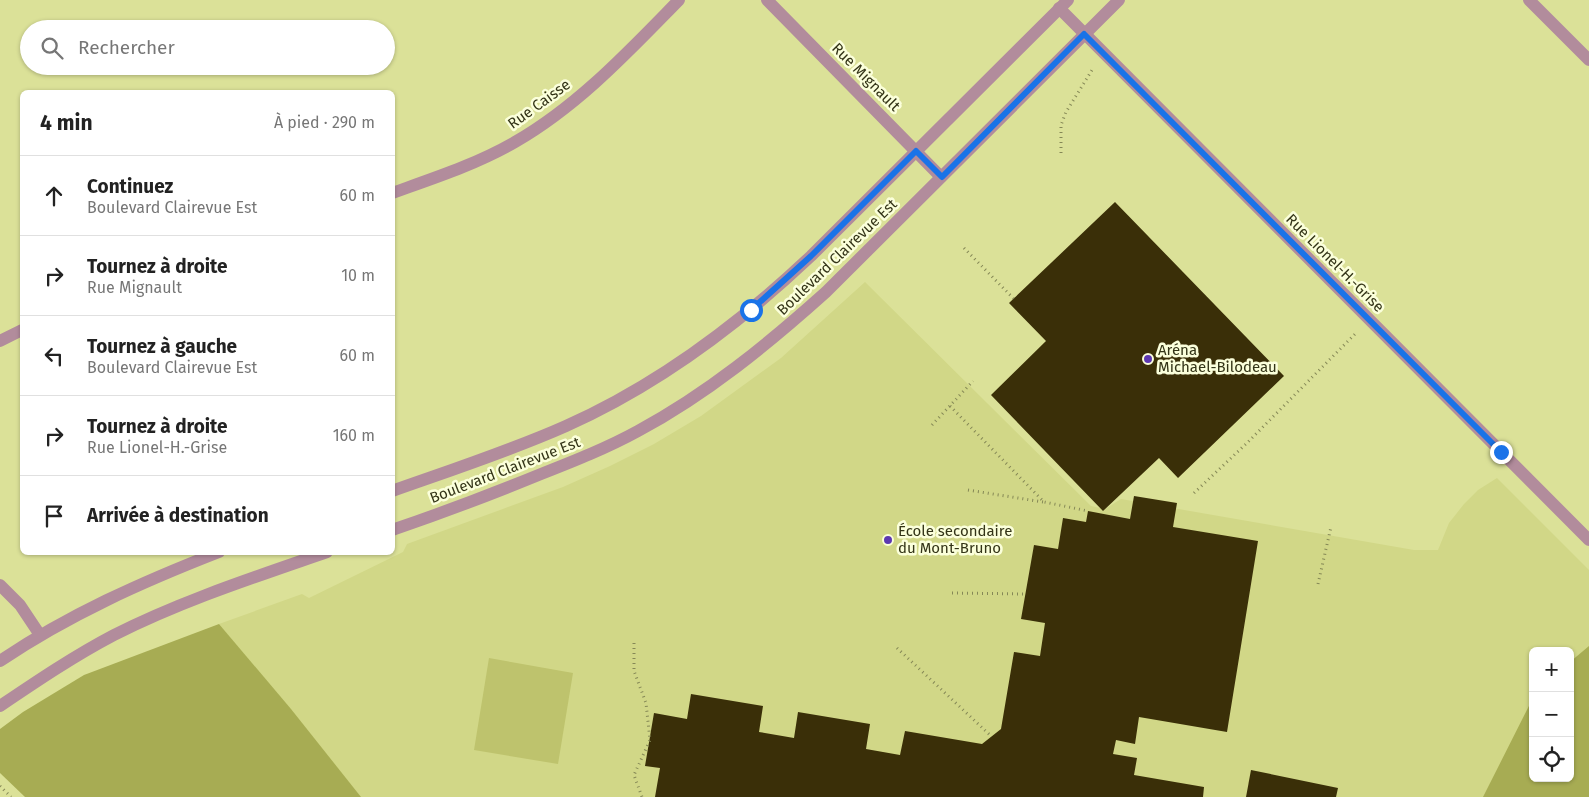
<!DOCTYPE html>
<html lang="fr">
<head>
<meta charset="utf-8">
<style>
	:root { --surface:#fff; --page:#f2f2f2; --text:#222; --muted:#767676; --line:#e0e0e0 }
	body { margin:0; font-family:"Fira Sans",sans-serif; background:var(--page); color:var(--text) }
	.controls { position:absolute; right:15px; bottom:15px; display:grid; overflow:hidden; border-radius:8px; box-shadow:0 1px 4px #0004 }
	.controls button { width:45px; height:45px; display:grid; place-items:center; padding:0; border:0; border-bottom:1px solid var(--line); background:var(--surface); color:var(--text); font:25px sans-serif }
	.stop { position:absolute; width:15px; height:15px; margin:-11px; border:4px solid #1a73e8; border-radius:50%; background:#fff }
	.stop.end { background:#1a73e8; border-color:#fff; box-shadow:0 1px 5px #0008 }
	.list { margin:0; padding:0; list-style:none }
	h2 { display:flex; justify-content:space-between; align-items:center; height:65px; margin:0; padding:0 20px; font-size:21px }
	h2 small { font-size:16px; font-weight:400; color:var(--muted) }
	.list li { display:grid; grid-template-columns:32px 1fr auto; gap:15px; align-items:center; box-sizing:border-box; height:80px; padding:0 20px; border-top:1px solid var(--line) }
	.list b { display:block; font-size:19px; white-space:nowrap }
	.list p { margin:0; font-size:16px; white-space:nowrap; color:var(--muted) }
	.list em { font-size:16px; font-style:normal; color:var(--muted) }
	.icon { flex:none; width:28px; height:28px; fill:none; stroke:currentColor; stroke-width:2; stroke-linecap:round; stroke-linejoin:round }
	.map { position:relative; flex:none; width:1589px; height:797px; overflow:hidden }
	.search { position:absolute; background:var(--surface); box-shadow:0 1px 4px #0004; left:20px; top:20px; width:375px; height:55px; display:flex; align-items:center; gap:12px; box-sizing:border-box; padding:0 18px; border-radius:28px; color:var(--muted); font-size:19px }
	.panel { position:absolute; background:var(--surface); box-shadow:0 1px 4px #0004; left:20px; top:90px; width:375px; height:465px; border-radius:8px }
	.map>svg:first-child { display:block }
	.built { fill:#d1d787; fill-rule:evenodd }
	.green { fill:#bec36d }
	.forest { fill:#a7ac53 }
	.building { fill:#3a2f08 }
	.lines { fill:none; stroke-linecap:round; stroke-linejoin:round }
	.path { stroke:#858856; stroke-width:3; stroke-dasharray:1 4; stroke-linecap:butt }
	.minor { stroke:#b28c9c; stroke-width:12 }
	.tertiary { stroke:#b28c9c; stroke-width:12 }
	.route { stroke:#1a73e8; stroke-width:6 }
	.poi-dot { fill:#5d38b1; stroke:#fbffdb; stroke-width:2 }
	.labels { text-anchor:middle; stroke-width:5; stroke-linejoin:round; paint-order:stroke }
	.street-label { font-size:15px; fill:#333417; stroke:#fbffdb }
	.poi-label { font-size:15px; fill:#333417; stroke:#fbffdb; text-anchor:start }
</style>
</head>
<body>
<div class="map">
<svg width="1589" height="797" viewBox="0 0 1589 797">
	<rect width="100%" height="100%" fill="#dbe198"/>
	<path class="built" d="M865,282l226,224 14,3 16,-10 293,51h24l11,-27 15,-19 14,-14 19,-12 92,92v227h-1229l-141,-173 83,-30 7,4 94,-46 4,-8 156,-57 47,-21 44,-22 47,-28 80,-58zM1533,651h37v127h-37z"/>
	<path class="green" d="M489,658l84,15 -15,91 -84,-14z"/>
	<g class="forest">
		<path d="M219,624l72,85 70,88h-336l-25,-24v-44l23,-17 61,-37z"/>
		<path d="M1589,646v151h-106l50,-99v80h37v-116z"/>
	</g>
	<g class="building">
		<path d="M1115,202l169,174 -106,102 -19,-20 -56,53 -112,-116 55,-54 -37,-38z"/>
		<path d="M1134,496l43,7 -4,24 85,14 -31,191 -88,-15 -4,27 -19,-4 -3,14 24,4 -3,17 70,12 -1,10h-548l5,-29 -15,-2 9,-53 33,6 4,-25 72,12 -4,26 35,6 4,-26 72,12 -4,25 34,6 5,-24 77,13 19,-15 13,-77 26,4 5,-33 -24,-4 13,-74 24,4 5,-31 23,4 2,-11 42,8z"/>
		<path d="M1251,770l87,18 -2,9h-90z"/>
	</g>
	<g class="lines">
		<g class="path">
			<path d="M1061,153v-28l5,-13 26,-42"/>
			<path d="M964,248l50,51"/>
			<path d="M950,406l94,96 44,9"/>
			<path d="M932,425l41,-44"/>
			<path d="M968,490l75,12"/>
			<path d="M1194,493l54,-51 109,-110"/>
			<path d="M1318,584l13,-57"/>
			<path d="M952,593l74,1"/>
			<path d="M634,643v28l12,32 4,37 -16,35 8,22"/>
			<path d="M897,648l94,88"/>
			<path d="M0,786l11,11"/>
		</g>
		<g class="minor">
			<path d="M767,0l174,177"/>
			<path d="M1529,0l60,60"/>
			<path d="M1059,8l530,532"/>
			<path d="M392,193c42,-15 85,-29 123,-51 63,-36 114,-91 164,-142"/>
			<path d="M0,341l22,-11"/>
			<path d="M0,585l20,20 20,30"/>
		</g>
		<g class="tertiary">
			<path d="M392,491c59,-21 118,-40 174,-65 92,-41 173,-102 245,-170l257,-256"/>
			<path d="M392,530c50,-17 100,-36 149,-56 33,-13 66,-26 97,-43 69,-37 130,-87 188,-139l293,-292"/>
			<path d="M0,661c68,-46 142,-79 219,-109"/>
			<path d="M0,706c37,-25 74,-50 114,-71 67,-34 141,-58 213,-83"/>
		</g>
	</g>
	<g class="lines">
		<path class="route" d="M751,310l60,-54 105,-105 26,26 142,-143 417,418"/>
	</g>
	<g class="poi-dot">
		<circle cx="1148" cy="359" r="5"/>
		<circle cx="888" cy="540" r="5"/>
	</g>
	<g class="labels">
		<g class="street-label">
			<text transform="translate(866 77) rotate(45)" y="5">Rue Mignault</text>
			<text transform="translate(539 104) rotate(-36)" y="5">Rue Caisse</text>
			<text transform="translate(837 257) rotate(-44)" y="5">Boulevard Clairevue Est</text>
			<text transform="translate(1335 263) rotate(45)" y="5">Rue Lionel-H.-Grise</text>
			<text transform="translate(505 470) rotate(-21)" y="5">Boulevard Clairevue Est</text>
		</g>
		<g class="poi-label">
			<text x="1158" y="355">Aréna<tspan x="1158" dy="17">Michael-Bilodeau</tspan></text>
			<text x="898" y="536">École secondaire<tspan x="898" dy="17">du Mont-Bruno</tspan></text>
		</g>
	</g>
</svg>
<div class="controls">
<button>+</button>
<button>−</button>
<button><svg class="icon" aria-label="locate" viewBox="0 0 24 24"><circle cx="12" cy="12" r="6"/><path d="M12 2v4M12 18v4M2 12h4M18 12h4"/></svg></button>
</div>
<div class="stop" style="left:751px;top:310px"></div>
<div class="stop end" style="left:1501px;top:452px"></div>
<div class="search"><svg class="icon" aria-label="search" viewBox="0 0 24 24"><circle cx="10" cy="10" r="6"/><path d="M15 15l6 6"/></svg>Rechercher</div>
<section class="panel">
<h2>4 min<small>À pied · 290 m</small></h2>
<ul class="list">
<li><svg class="icon" aria-label="ahead" viewBox="0 0 24 24"><path d="M12 20V5M6 11l6-6 6 6"/></svg><div><b>Continuez</b><p>Boulevard Clairevue Est</p></div><em>60 m</em></li>
<li><svg class="icon" aria-label="right" viewBox="0 0 24 24"><path d="M7 20v-9h11M14 6l5 5-5 5"/></svg><div><b>Tournez à droite</b><p>Rue Mignault</p></div><em>10 m</em></li>
<li><svg class="icon" aria-label="left" viewBox="0 0 24 24"><path d="M17 20v-9H6M10 6l-5 5 5 5"/></svg><div><b>Tournez à gauche</b><p>Boulevard Clairevue Est</p></div><em>60 m</em></li>
<li><svg class="icon" aria-label="right" viewBox="0 0 24 24"><path d="M7 20v-9h11M14 6l5 5-5 5"/></svg><div><b>Tournez à droite</b><p>Rue Lionel-H.-Grise</p></div><em>160 m</em></li>
<li><svg class="icon" aria-label="arrive" viewBox="0 0 24 24"><path d="M6 21V4h12l-3 4 3 4H6"/></svg><div><b>Arrivée à destination</b></div></li>
</ul>
</section>
</div>
</body>
</html>
